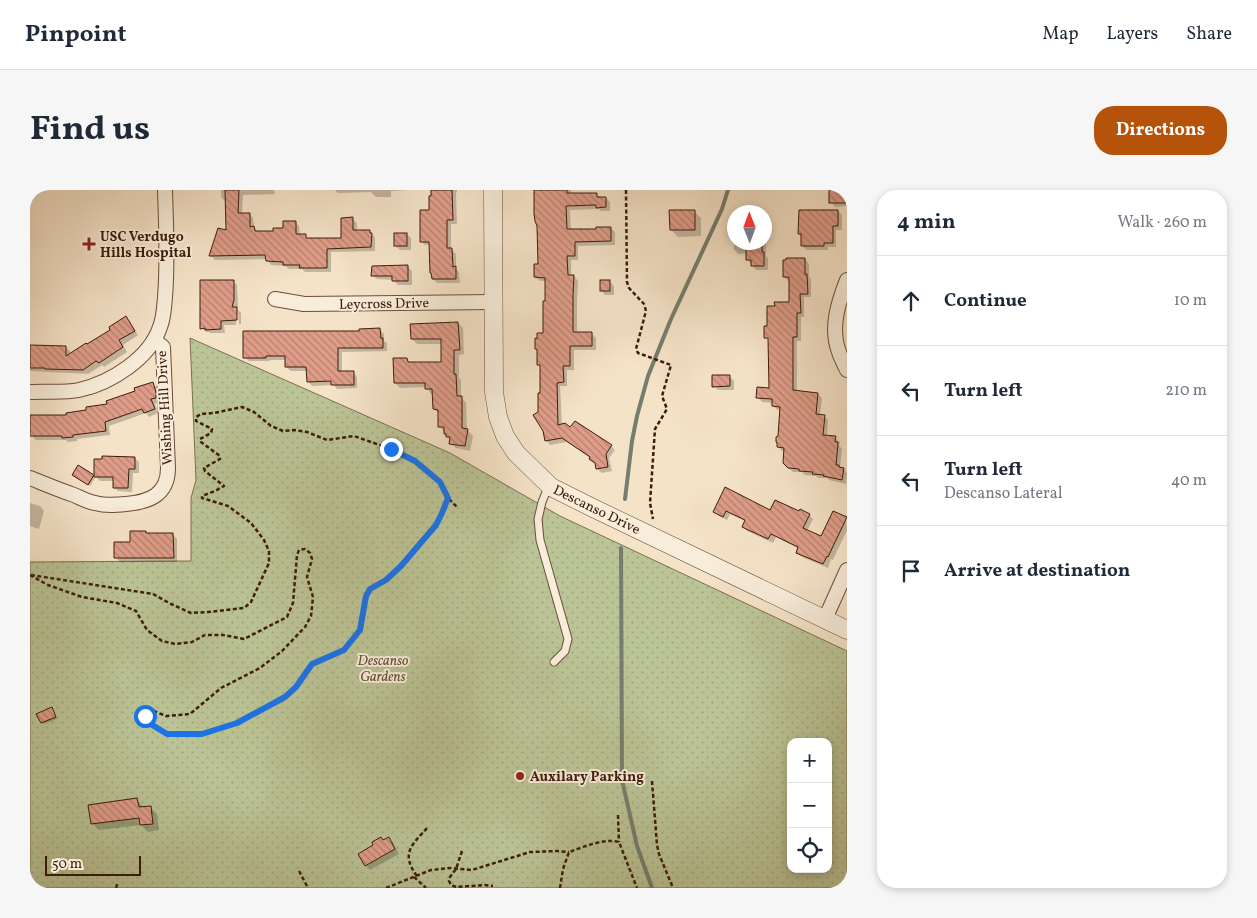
<!DOCTYPE html>
<html lang="en">
<head>
<meta charset="utf-8">
<style>
	:root { --surface:#fff; --page:#f6f6f7; --text:#1f2937; --muted:#747a83; --line:#e0e1e3; --accent:#b45309 }
	body { margin:0; font-family:Vollkorn,serif; background:var(--page); color:var(--text) }
	.controls { position:absolute; right:15px; bottom:15px; display:grid; overflow:hidden; border-radius:10px; box-shadow:0 2px 8px #0003 }
	.controls button { width:45px; height:45px; display:grid; place-items:center; padding:0; border:0; border-bottom:1px solid var(--line); background:var(--surface); color:var(--text); font:25px sans-serif }
	.compass { position:absolute; left:697px; top:15px; width:45px; height:45px; border-radius:50%; background:var(--surface); box-shadow:0 2px 8px #0003; rotate:359deg }
	.scale { position:absolute; left:15px; bottom:12px; width:96px; box-sizing:border-box; padding-left:5px; border:2px solid #3d1c09; border-top:0; font-size:14px; line-height:18px; white-space:nowrap; color:#3d1c09; -webkit-text-stroke:4px #f8eddb; paint-order:stroke }
	.stop { position:absolute; width:15px; height:15px; margin:-11px; border:4px solid #1a73e8; border-radius:50%; background:#fff }
	.stop.end { background:#1a73e8; border-color:#fff; box-shadow:0 1px 5px #0008 }
	.list { margin:0; padding:0; list-style:none }
	h2 { display:flex; justify-content:space-between; align-items:center; height:65px; margin:0; padding:0 20px; font-size:21px }
	h2 small { font-size:16px; font-weight:400; color:var(--muted) }
	.list li { display:grid; grid-template-columns:32px 1fr auto; gap:15px; align-items:center; box-sizing:border-box; height:90px; padding:0 20px; border-top:1px solid var(--line) }
	.list b { display:block; font-size:19px; white-space:nowrap }
	.list p { margin:0; font-size:16px; white-space:nowrap; color:var(--muted) }
	.list em { font-size:16px; font-style:normal; color:var(--muted) }
	.icon { flex:none; width:28px; height:28px; fill:none; stroke:currentColor; stroke-width:2; stroke-linecap:round; stroke-linejoin:round }
	.map { position:relative; flex:none; width:817px; height:698px; overflow:hidden; border-radius:20px }
	header { display:flex; align-items:center; gap:30px; box-sizing:border-box; height:70px; padding:0 25px; background:var(--surface); border-bottom:1px solid var(--line) }
	header strong { font-size:24px }
	nav { display:flex; gap:28px; margin-inline-start:auto; font-size:18px }
	.intro { display:flex; align-items:center; justify-content:space-between; box-sizing:border-box; height:120px; padding:0 30px }
	h1 { margin:0; font-size:35px }
	.button { padding:12px 22px; border-radius:20px; background:var(--accent); color:#fff; font-size:18px; font-weight:700 }
	main { display:flex; gap:30px; padding:0 30px }
	aside { flex:1; background:var(--surface); border-radius:20px; box-shadow:0 2px 8px #0003 }
	.map>svg:first-child { display:block }
	.grass { fill:url(#grass-dots); stroke:#7c7050; fill-rule:evenodd }
	.shadow { fill:#0003 }
	.lines { fill:none; stroke-linecap:round; stroke-linejoin:round }
	.stream { stroke:#767d6e; stroke-width:4 }
	.building { fill:url(#building-back-hatch); stroke:#3d1c09 }
	.service-casing { stroke:#6b4e39; stroke-width:9 }
	.minor-casing { stroke:#6b4e39; stroke-width:16 }
	.tertiary-casing { stroke:#6b4e39; stroke-width:19 }
	.path { stroke:#3d1c09; stroke-width:2.5; stroke-dasharray:4 2.5; stroke-linecap:butt }
	.service { stroke:#f8eddb; stroke-width:7 }
	.minor { stroke:#f8eddb; stroke-width:14 }
	.tertiary { stroke:#f8eddb; stroke-width:18 }
	.route { stroke:#1a73e8; stroke-width:6 }
	.poi-dot { fill:#8f2418; stroke:#f8eddb; stroke-width:2 }
	.labels { text-anchor:middle; stroke-width:4; stroke-linejoin:round; paint-order:stroke }
	.poi-label { font-size:14px; font-weight:bold; fill:#3d1c09; stroke:#f8eddb; text-anchor:start }
	.street-label { font-size:14px; fill:#3d1c09; stroke:#f8eddb }
	.park-label { font-size:14px; font-style:italic; fill:#634e33; stroke:#f8eddb }
</style>
</head>
<body>
<header>
<strong>Pinpoint</strong>
<nav><a>Map</a><a>Layers</a><a>Share</a></nav>
</header>
<div class="intro"><h1>Find us</h1><a class="button">Directions</a></div>
<main>
<div class="map">
<svg width="817" height="698" viewBox="0 0 817 698">
	<defs>
		<pattern id="grass-dots" width="8" height="8" patternUnits="userSpaceOnUse" patternTransform="scale(1.25)"><rect width="8" height="8" fill="#bbc496"/><path d="M2 2h.1M6 6h.1" fill="none" stroke="#a2a880" stroke-width="1.8" stroke-linecap="round"/></pattern>
		<pattern id="building-back-hatch" width="6" height="6" patternUnits="userSpaceOnUse" patternTransform="scale(1.25)"><rect width="6" height="6" fill="#df9d89"/><path d="M-1 5l2 2M0 0l6 6M5-1l2 2" fill="none" stroke="#b67f6e"/></pattern>
	</defs>
	<rect width="100%" height="100%" fill="#f5e3c8"/>
	<filter id="stains"><feTurbulence type="fractalNoise" baseFrequency=".004" numOctaves="4"/><feColorMatrix values="0 0 0 0 .2 0 0 0 0 .09 0 0 0 0 .02 0 0 0 .5 -.17"/></filter>
	<radialGradient id="worn" r=".72"><stop offset=".6" stop-color="#630" stop-opacity="0"/><stop offset="1" stop-color="#630" stop-opacity=".3"/></radialGradient>
	<path class="grass" d="M160,148l260,115 110,63 287,135v237h-817v-326l161,-1v-63l5,-18zM761,552h37v127h-37z"/>
	<g class="shadow">
		<path d="M191,0h53l1,4 -32,1 -1,19h7l4,4 1,9 4,5h16l10,-3 11,-7 4,4 1,10h5l4,4 34,-1 9,-20 5,4v9h12l5,4 1,2v13l-44,1v20h-26l-3,-3h-13l-4,-3 -14,-1 -4,-6 -52,1 -4,-4 17,-24 -2,-30 -5,-5z"/>
		<path d="M305,0h73l-17,1v6h-15l-5,-5 -33,1z"/>
		<path d="M402,0h25v2h-1l1,32h-6v25l5,5v15l3,3 1,11h-23l-4,-4 -3,-34h-5l-4,-4 9,-30z"/>
		<path d="M505,0h36v4h25l5,4h5l4,4v9h-9l-2,-2 -29,1 1,20h27l12,-2 5,4v13l-37,1v14h-7v16h3l4,5 -1,19v33h14l5,5v12h-22v20h-7v16h-7l2,39 49,21 4,4 -6,8 3,13 -10,2 -5,-4v-5l-7,-6h1l-24,-16 -17,3 -4,-5 -7,-28 2,-45 -2,-2v-14l-3,-3 8,-14 2,-53h-6l-5,-4 4,-11z"/>
		<path d="M800,0h17v16l-12,1 -4,-5z"/>
		<path d="M664,21l7,7v18l-23,1 -7,-7z"/>
		<path d="M808,21l4,4v15h-6v17h-8v3h-21l-5,-4v-10l-3,-2z"/>
		<path d="M703,29h1v23h30v-9l2,1v22l2,2v12h-12l-9,-11v-6l-9,1 -4,-5z"/>
		<path d="M377,44l4,4v12h-11l-5,-4z"/>
		<path d="M775,69l4,5v13l2,2v18h-7v20h-3v24h-4v51l21,2 4,4 -2,18h4l4,4 -1,17 8,1 5,4 -1,3 3,4 -2,19 4,1 3,4 -1,11 -17,-4 -2,-2h-9l-2,-2 -11,-1 -3,-3h-9l-9,-9 1,-12h-3l-4,-5 3,-36h-3l-5,-4v-3l-11,-1 -4,-5 12,-8v-48l-4,-4 3,-10 7,-20 15,-4 -1,-22h-2l-4,-4z"/>
		<path d="M378,77l4,4v14h-14l-5,-5 -16,-1 -5,-4z"/>
		<path d="M203,91l4,4 1,20 -1,4 4,4v11h-2l-1,-13h-2v14h-12l1,8h-15l-1,-1h-3l-4,-4z"/>
		<path d="M579,91l5,5v9h-9l-4,-5z"/>
		<path d="M96,128l4,4 8,13 -15,10 4,7 -23,15 -2,-2 -14,9 -58,-3v-25l35,1 5,4v4l18,-9 24,-16z"/>
		<path d="M428,133l5,5 1,26 -5,1v23l2,2v17l5,6 1,27 6,6 -3,15 -14,-3 -6,-5 1,-3 -12,-14v-13l-5,-4v-15h-3l-5,-7 -26,1 -5,-5 11,-24 4,4h32v-19h-25l-5,-5z"/>
		<path d="M350,140l4,4v7l3,2v8l-45,1v20h11l4,5v11l-20,1 -3,-4 -22,1 -4,-5v-10h-17l-5,-4v-7h-16v1h-21l-5,-4 116,-25z"/>
		<path d="M699,186l5,5v9h-16l-4,-4z"/>
		<path d="M122,194l5,4 3,10v4l-5,2 3,9 -9,4 -3,-4 -37,13 1,9 -33,4v2l-9,1 -2,-2h-30l-5,-5 36,-19 42,-11z"/>
		<path d="M104,268l5,4v11h-6l-1,19 -14,-1 -4,-4v-6h-14l-4,-4z"/>
		<path d="M45,286h18l2,2 -5,8z"/>
		<path d="M696,299l45,22 38,4 4,4 -6,12 15,7 24,-19 1,11 -14,30 -2,-1 -3,9 -26,-11 -5,-5 2,-3 -23,-12 -3,6 -26,-12 -4,-5 2,-5 -15,-7 -3,6 -8,-4 -4,-4z"/>
		<path d="M0,313l10,3 4,5 -5,18 -9,-3z"/>
		<path d="M116,342l2,3h25l4,4v23h-57l-4,-4z"/>
		<path d="M23,521l4,8 -13,5 -2,-2z"/>
		<path d="M107,610l7,8 6,-1 7,7 2,16 -11,2 -7,-7 -42,5 -7,-7z"/>
		<path d="M358,648l5,5 6,11 -29,16 -4,-5 17,-24z"/>
	</g>
	<g class="lines">
		<g class="stream">
			<path d="M595,309l7,-58 5,-25 11,-40 23,-57 51,-110 6,-19"/>
			<path d="M591,358l1,232 15,66 15,42"/>
		</g>
	</g>
	<g class="building">
		<path d="M195,0h14l-1,23h12v14l4,-1 1,5h18v-3h10v-7h13v13h10v4h35v-20l12,-1v13h17v3h2l-1,14 -44,2v19h-28l1,-3h-17v-3l-17,-1 -1,-6 -56,1 9,-28 8,2z"/>
		<path d="M401,0h21l1,30h-6v28h5l1,19 3,-1v13h-24l-1,-6h-1l-1,-31h-9v-32h9v-14h2z"/>
		<path d="M504,0h33v3h30v4h9v10l-10,1v-3l-30,1 1,23h29v-2h15v14l-36,1v14h-8l1,19h6l-1,20v37h19v14h-22v20h-7l1,16 -7,1 1,42 7,-2 5,4 5,-6 37,24 -6,9 2,13 -12,2 -1,-6 -6,-4 1,-2 -28,-19 -17,3 -2,-10 -10,-16 5,-3v-19h2v-28h-3v-16h-2v-11l2,1v-6h6v-32h2v-23l-11,-1v-13h4l-1,-38 -2,-5 -1,-7z"/>
		<rect x="799" y="0" width="18" height="13"/>
		<path d="M639,20h26v20h-25z"/>
		<path d="M769,20h39v16h-5v17h-9v3h-23v-12h-3z"/>
		<rect x="364" y="43" width="13" height="13"/>
		<path d="M716,52h16v10h2v14h-13v-6h-5z"/>
		<path d="M756,68h19v16h2l1,20h-8l1,19h-4v24h-4v53l25,3 -2,21 9,1 -2,20 13,1 -1,6h3v2l-2,21h3v2l5,1 -2,12 -19,-4 1,-1 -12,-1 1,-2 -14,-1v-2l-11,-1 -5,-5 1,-15 -7,-1v-4l-1,-1v-5l2,-1 2,-29 -8,-1v-7l-16,-1 1,-11 12,1 -1,-50h-4v-12h3v-20h8l-1,-4h15v-25h-6v-17h3z"/>
		<path d="M378,75v16h-16v-5h-21l1,-10z"/>
		<path d="M170,90h34v20l-2,7h5v13l-16,1v8l-16,1v-2l-5,1z"/>
		<rect x="570" y="90" width="10" height="11"/>
		<path d="M96,126l9,15 -16,9 4,7 -24,16 -3,-2 -13,9 -38,-1v-1h-15v-23l36,1v10l20,-13 1,1 23,-14 -1,-3z"/>
		<path d="M428,132l2,28h-6v24h2l1,22h5v32l6,1 -3,17 -16,-2 1,-7h-4v-3h-2v-7h-6v-17l-5,-1 -1,-20h-7v-6h-31l-1,-25h14l1,4h33v-23h-30l-1,-15z"/>
		<path d="M350,138l1,10h2v10h-45v23h16v14h-23v-4l-24,1 -1,-15h-21v-11h-19v2h-23v-27h116v-2z"/>
		<path d="M682,185h18v11l-18,1z"/>
		<path d="M123,192l3,10v6l-5,1 4,10 -11,4 -2,-4 -37,13 1,9 -33,4v2l-11,1v-2h-32v-21h36v-2l20,-3v-3l21,-3 -1,-3 29,-10 -1,-3z"/>
		<path d="M72,266l33,1v12h-6l-1,19h-15v-11h-19v-18h8z"/>
		<path d="M48,275l16,10 -6,10 -16,-10z"/>
		<path d="M695,297l45,23 5,-10 24,11 1,-2 10,5 -7,14 18,8 12,-25 14,6 -19,40 -1,-1 -4,8 -27,-11 2,-6 -27,-13 -3,5 -26,-12 3,-7 -19,-9 -3,6 -10,-5z"/>
		<path d="M100,341h16v2h27l1,25h-60v-16h16z"/>
		<path d="M22,517l4,10 -15,6 -5,-9z"/>
		<path d="M107,608l2,9 12,-1 2,18 -13,1 -1,-7 -48,6 -3,-19z"/>
		<path d="M351,647l2,3 6,-3 6,12 -30,17 -7,-12 15,-9 -1,-3z"/>
	</g>
	<g class="lines">
		<defs>
			<path id="service" d="M519,295l-7,17 -4,17 2,21 28,99 -3,12 -11,11"/>
			<g id="minor">
				<path d="M817,90c-9,23 -17,48 -8,72 2,6 5,12 8,18"/>
				<path d="M245,109l29,5 190,-2"/>
				<path d="M0,202c16,-1 34,1 49,-2 32,-7 71,-32 81,-63 4,-10 4,-20 5,-30 3,-36 1,-72 0,-107"/>
				<path d="M0,288c15,6 29,12 44,17 7,3 14,7 21,8 11,3 21,2 31,1 23,-2 42,-9 42,-36l-5,-121 -9,-7"/>
				<path d="M795,429l22,-49"/>
			</g>
			<path id="tertiary" d="M463,0l1,202 4,25 7,19 11,17 35,34 42,21 254,122"/>
		</defs>
		<use href="#service" class="service-casing"/>
		<use href="#minor" class="minor-casing"/>
		<use href="#tertiary" class="tertiary-casing"/>
		<g class="path">
			<path d="M596,0l1,92 2,6 15,16 2,7 -10,38 2,4 33,12 -9,31 5,13 -12,20 -5,74 3,16"/>
			<path d="M0,385l18,10 34,12 35,6 19,8 11,19 15,11 13,3 17,-2 13,-7h18l21,4 43,-22 6,-14 4,-48 2,-5 6,-1 5,4 2,6 -5,18 6,20 -2,19 -6,11 -23,24 -22,17 -39,20 -31,26 -24,2 -12,-5 -8,1 -1,5 4,6 18,11h35l35,-11 48,-26 11,-10 16,-23 32,-14 16,-20 6,-34 4,-7 16,-9 15,-14 34,-41 7,-12 6,-15"/>
			<path d="M1,385l122,19 18,10 20,9 17,-1 36,-4 7,-6 18,-39v-12l-5,-11 -13,-17 -23,-17 -26,-8v-2l13,-5 9,-5 -19,-15 -1,-3 16,-9v-3l-19,-14 -1,-3 11,-6 1,-4 -16,-8v-4l5,-3 13,-1 28,-6 12,5 17,14 12,5 11,-1 13,2 20,8 27,-4 37,13 24,12 25,21 8,16 9,9"/>
			<path d="M622,591l5,64 2,9 14,34"/>
			<path d="M588,625l1,27"/>
			<path d="M432,661l-6,18 -6,8 -1,4 2,4 5,2 29,-2 8,1"/>
			<path d="M269,681l9,17"/>
			<path d="M387,686c-17,-23 -5,-31 11,-49"/>
			<path d="M384,687l12,11"/>
			<path d="M86,698l2,-6"/>
			<path d="M356,698l45,-18 19,-2 22,2 58,-18 27,-1 12,1"/>
			<path d="M530,698l3,-19 6,-17c15,-5 34,-14 50,-10l18,46"/>
		</g>
		<use href="#service" class="service"/>
		<use href="#minor" class="minor"/>
		<use href="#tertiary" class="tertiary"/>
	</g>
	<g class="lines">
		<path class="route" d="M115,526l4,7 18,11h35l35,-11 48,-26 11,-10 16,-23 32,-14 16,-20 6,-34 4,-7 16,-9 15,-14 35,-41 6,-12 6,-15 -8,-16 -25,-21 -24,-12"/>
	</g>
	<g class="poi-dot">
		<path d="M56.5 46.5h5v5h5v5h-5v5h-5v-5h-5v-5h5z"/>
		<circle cx="490" cy="586" r="5"/>
	</g>
	<g class="labels">
		<g class="poi-label">
			<text x="70" y="51">USC Verdugo<tspan x="70" dy="16">Hills Hospital</tspan></text>
			<text x="500" y="591">Auxilary Parking</text>
		</g>
		<g class="street-label">
			<text transform="translate(354 113) rotate(-1)" y="5">Leycross Drive</text>
			<text transform="translate(134 218) rotate(-93)" y="5">Wishing Hill Drive</text>
			<text transform="translate(567 319) rotate(26)" y="5">Descanso Drive</text>
		</g>
		<g class="park-label">
			<text x="353" y="475">Descanso<tspan x="353" dy="16">Gardens</tspan></text>
		</g>
	</g>
	<rect width="100%" height="100%" filter="url(#stains)"/>
	<rect width="100%" height="100%" fill="url(#worn)"/>
</svg>
<div class="controls">
<button>+</button>
<button>−</button>
<button><svg class="icon" aria-label="locate" viewBox="0 0 24 24"><circle cx="12" cy="12" r="6"/><path d="M12 2v4M12 18v4M2 12h4M18 12h4"/></svg></button>
</div>
<svg class="compass" viewBox="-18 -18 36 36"><path d="M0-13l5 13h-10z" fill="#e53935"/><path d="M0 13l5-13h-10z" fill="#747a83"/></svg>
<div class="scale">50 m</div>
<div class="stop" style="left:115px;top:526px"></div>
<div class="stop end" style="left:361px;top:259px"></div>
</div>
<aside>
<h2>4 min<small>Walk · 260 m</small></h2>
<ul class="list">
<li><svg class="icon" aria-label="ahead" viewBox="0 0 24 24"><path d="M12 20V5M6 11l6-6 6 6"/></svg><div><b>Continue</b></div><em>10 m</em></li>
<li><svg class="icon" aria-label="left" viewBox="0 0 24 24"><path d="M17 20v-9H6M10 6l-5 5 5 5"/></svg><div><b>Turn left</b></div><em>210 m</em></li>
<li><svg class="icon" aria-label="left" viewBox="0 0 24 24"><path d="M17 20v-9H6M10 6l-5 5 5 5"/></svg><div><b>Turn left</b><p>Descanso Lateral</p></div><em>40 m</em></li>
<li><svg class="icon" aria-label="arrive" viewBox="0 0 24 24"><path d="M6 21V4h12l-3 4 3 4H6"/></svg><div><b>Arrive at destination</b></div></li>
</ul>
</aside>
</main>
</body>
</html>
